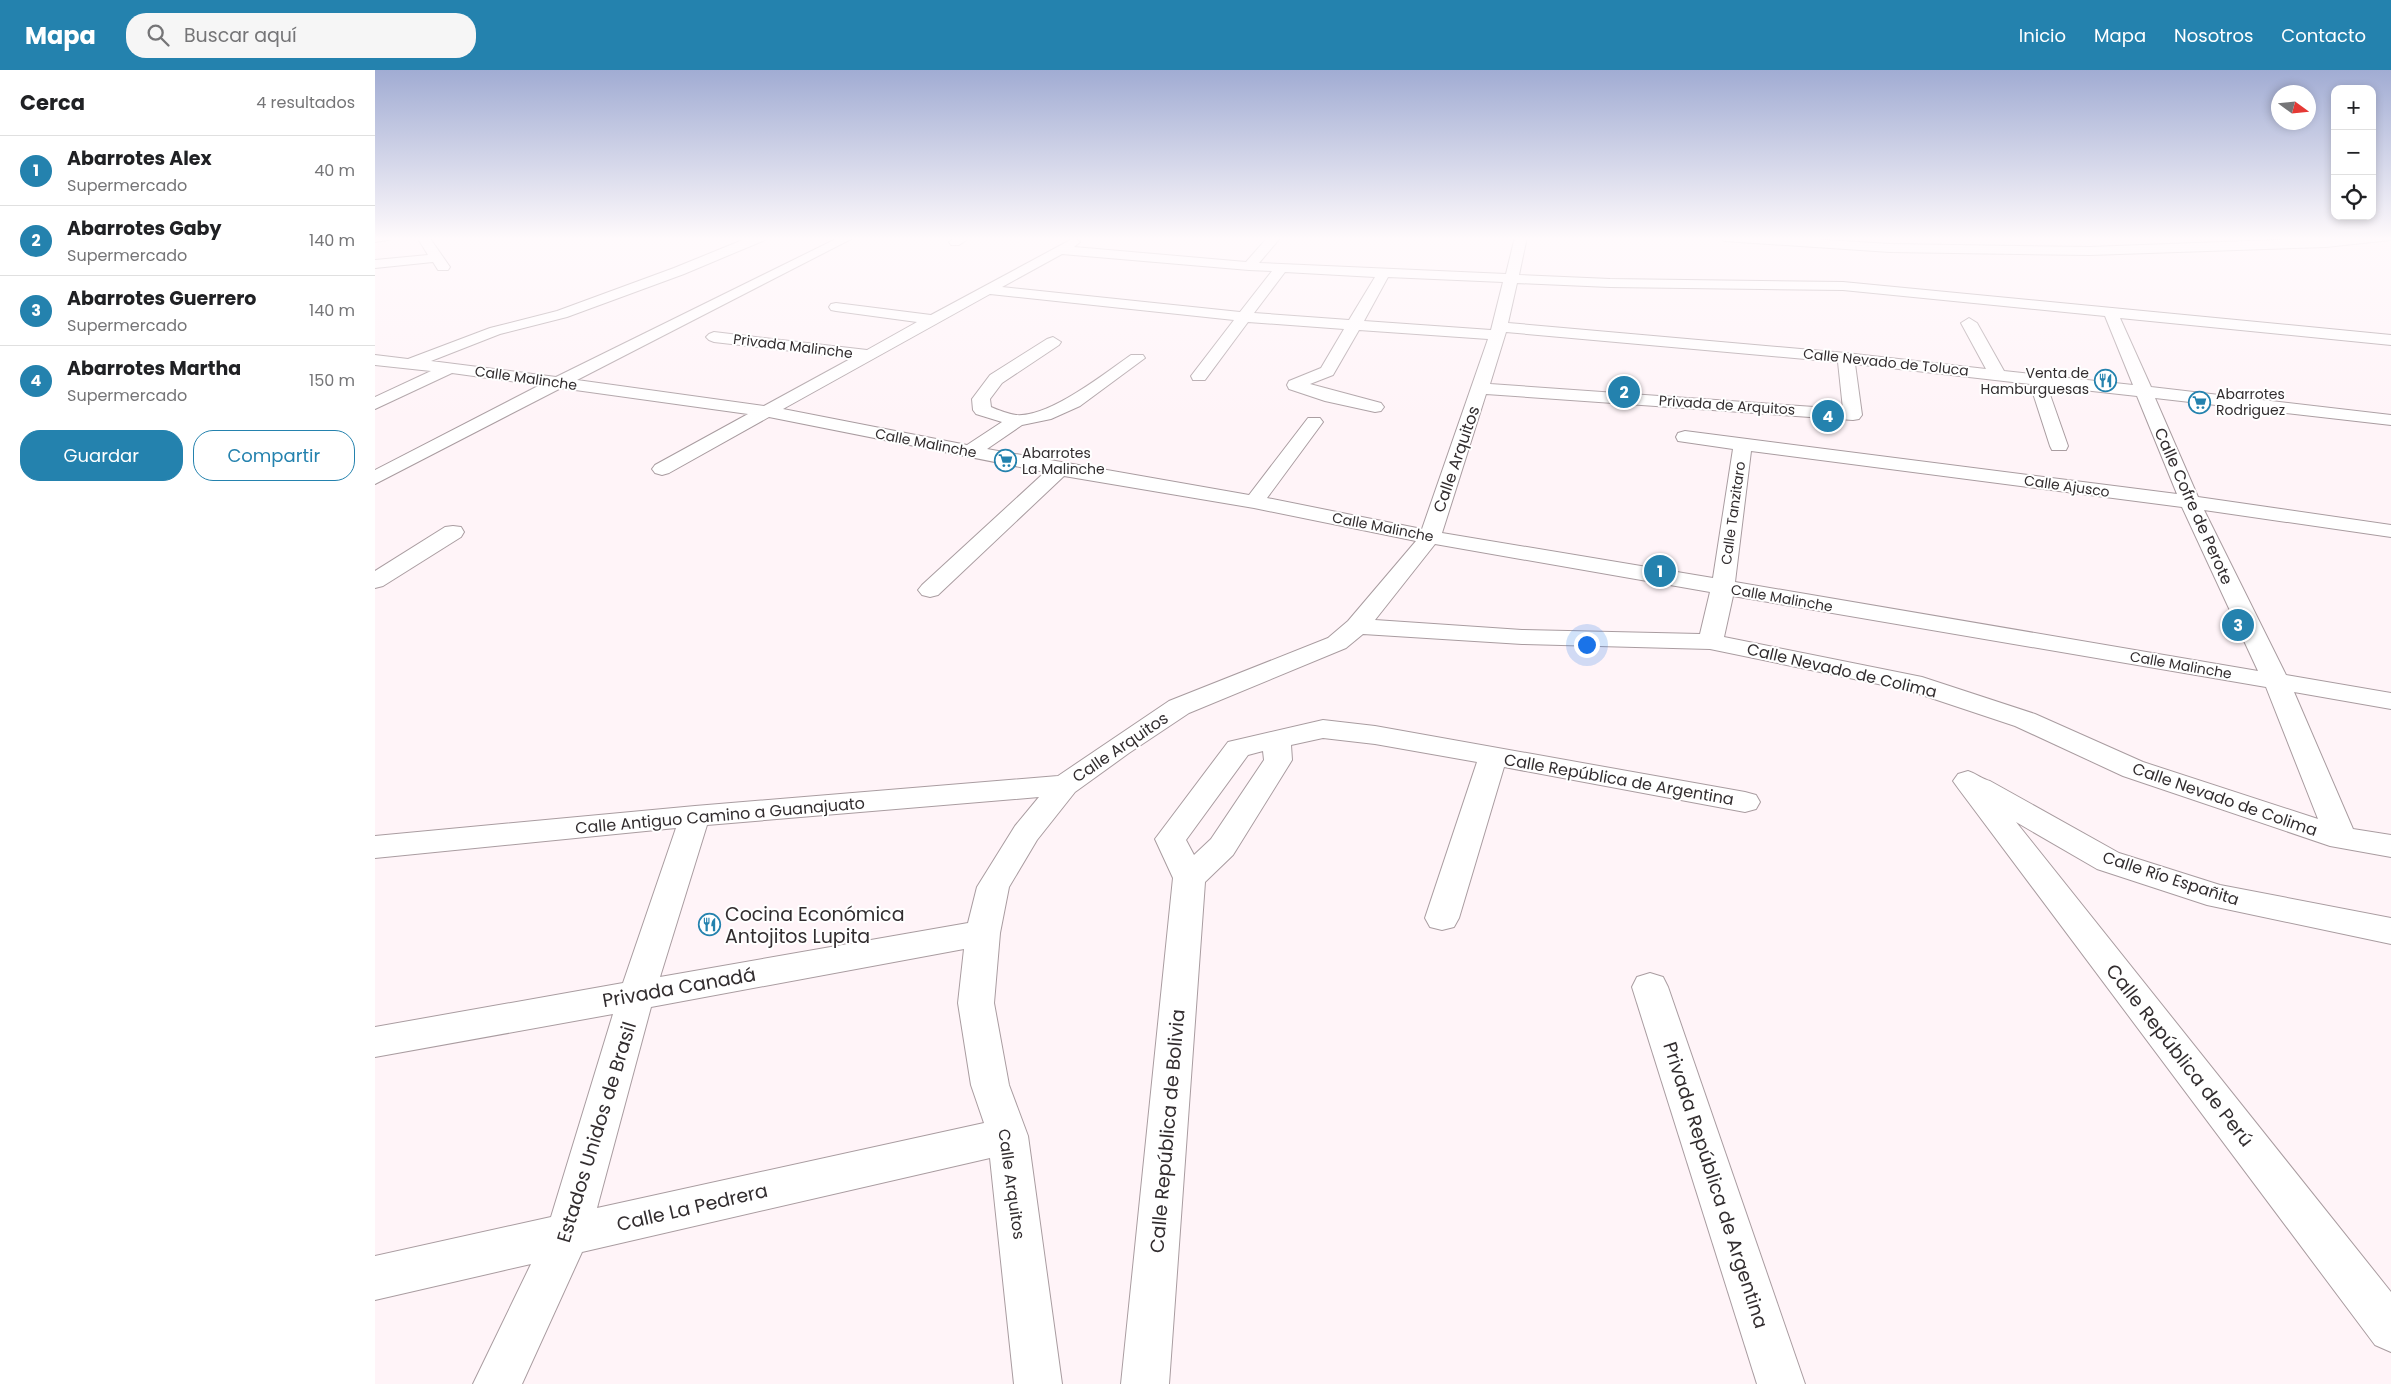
<!DOCTYPE html>
<html lang="es">
<head>
<meta charset="utf-8">
<style>
	:root { --surface:#fff; --page:#f6f6f6; --text:#202124; --muted:#757577; --line:#e0e0e0; --accent:#2482ae }
	body { margin:0; font-family:Poppins,sans-serif; background:var(--page); color:var(--text) }
	.controls { position:absolute; right:15px; top:15px; display:grid; overflow:hidden; border-radius:10px; box-shadow:0 2px 8px #0003 }
	.controls button { width:45px; height:45px; display:grid; place-items:center; padding:0; border:0; border-bottom:1px solid var(--line); background:var(--surface); color:var(--text); font:25px sans-serif }
	.compass { position:absolute; left:1896px; top:15px; width:45px; height:45px; border-radius:50%; background:var(--surface); box-shadow:0 2px 8px #0003; rotate:105deg }
	.you { position:absolute; left:1211px; top:574px; width:18px; height:18px; margin:-12px; border:4px solid #fff; border-radius:50%; background:#1a73e8; box-shadow:0 0 0 8px #1a73e833 }
	.badge { display:grid; place-items:center; width:32px; height:32px; border-radius:50%; background:var(--accent); color:#fff; font-size:16px; font-weight:700 }
	.pin { position:absolute; translate:-50% -50%; border:2px solid #fff; box-shadow:0 1px 5px #0006 }
	.list { margin:0; padding:0; list-style:none }
	h2 { display:flex; justify-content:space-between; align-items:center; height:65px; margin:0; padding:0 20px; font-size:21px }
	h2 small { font-size:16px; font-weight:400; color:var(--muted) }
	.list li { display:grid; grid-template-columns:32px 1fr auto; gap:15px; align-items:center; box-sizing:border-box; height:70px; padding:0 20px; border-top:1px solid var(--line) }
	.list b { display:block; font-size:19px; white-space:nowrap }
	.list p { margin:0; font-size:16px; white-space:nowrap; color:var(--muted) }
	.list em { font-size:16px; font-style:normal; color:var(--muted) }
	.actions { display:flex; gap:10px; padding:15px 20px }
	.actions a { flex:1; padding:11px 0; border:1px solid var(--accent); border-radius:20px; text-align:center; font-size:18px; color:var(--accent) }
	.actions .main { background:var(--accent); color:#fff }
	.icon { flex:none; width:28px; height:28px; fill:none; stroke:currentColor; stroke-width:2; stroke-linecap:round; stroke-linejoin:round }
	.map { position:relative; flex:none; width:2016px; height:1314px; overflow:hidden }
	header { display:flex; align-items:center; gap:30px; box-sizing:border-box; height:70px; padding:0 25px; background:var(--accent); color:#fff }
	header strong { font-size:24px }
	nav { display:flex; gap:28px; margin-inline-start:auto; font-size:18px }
	.search { width:350px; height:45px; background:var(--page); display:flex; align-items:center; gap:12px; box-sizing:border-box; padding:0 18px; border-radius:20px; color:var(--muted); font-size:19px }
	main { display:flex }
	aside { flex:1; background:var(--surface) }
	.map>svg:first-child { display:block }
	.lines { fill:none; stroke-linecap:round; stroke-linejoin:round }
	.street-casing { stroke:#a99ca0; stroke-width:2 }
	.street { fill:#fff; fill-rule:evenodd }
	.labels { text-anchor:middle; stroke-width:4; stroke-linejoin:round; paint-order:stroke }
	.far-street-label { font-size:14px; fill:#322d2f; stroke:#fff }
	.far-poi-label { font-size:14px; fill:#322d2f; stroke:#fff; text-anchor:start }
	.street-label { font-size:16px; fill:#322d2f; stroke:#fff }
	.near-poi-label { font-size:19px; fill:#322d2f; stroke:#fff; text-anchor:start }
	.near-street-label { font-size:19px; fill:#322d2f; stroke:#fff }
</style>
</head>
<body>
<header>
<strong>Mapa</strong>
<div class="search"><svg class="icon" aria-label="search" viewBox="0 0 24 24"><circle cx="10" cy="10" r="6"/><path d="M15 15l6 6"/></svg>Buscar aquí</div>
<nav><a>Inicio</a><a>Mapa</a><a>Nosotros</a><a>Contacto</a></nav>
</header>
<main>
<aside>
<h2>Cerca<small>4 resultados</small></h2>
<ul class="list">
<li><span class="badge">1</span><div><b>Abarrotes Alex</b><p>Supermercado</p></div><em>40 m</em></li>
<li><span class="badge">2</span><div><b>Abarrotes Gaby</b><p>Supermercado</p></div><em>140 m</em></li>
<li><span class="badge">3</span><div><b>Abarrotes Guerrero</b><p>Supermercado</p></div><em>140 m</em></li>
<li><span class="badge">4</span><div><b>Abarrotes Martha</b><p>Supermercado</p></div><em>150 m</em></li>
</ul>
<div class="actions"><a class="main">Guardar</a><a>Compartir</a></div>
</aside>
<div class="map">
<svg width="2016" height="1314" viewBox="0 0 2016 1314">
	<rect width="100%" height="100%" fill="#fff4f8"/>
	<g class="lines">
		<defs>
			<g id="street">
				<path d="M0,167h15l-2,3 -13,2z"/>
				<path d="M42,167h12l21,30 -2,3h-10l-5,-8 -58,6v-8l53,-5z"/>
				<path d="M375,167h17l-2,3 -81,34 -117,43 -67,17 -69,27 125,16 284,-140h15l-278,143 187,26 88,-48 -138,-16 -5,-2 -3,-3 3,-3 5,-2 153,18 50,-28 -81,-11 -5,-1 -2,-3 2,-3 5,-1 95,12 143,-77 6,4 -6,5 172,15 22,-25h13l-22,26 247,11 9,-37h12l-8,38 91,4 233,3 548,53v10l-271,-27 31,69 240,28v10l-236,-27 43,99 193,28v12l-187,-27 82,165 105,18v16l-97,-17 59,137 38,6v22l-61,-11 -207,-70 -108,-50 -108,-36 -197,-41 -188,-5 -159,-10 -17,14 -157,65 -60,40 -54,39 -38,48 -28,47 -9,46 -6,70 15,82 19,51 34,248h-48l-24,-226 -408,94 -60,132h-49l58,-120 -156,36v-44l176,-39 62,-203 -238,43v-30l248,-44 53,-155 -301,30v-22l320,-30 363,-30 111,-75 159,-63 20,-17 68,-80 -162,-33 -190,-32 -126,119 -8,2 -8,-2 -4,-5 4,-5 123,-113 -276,-55 -100,56 -7,2 -7,-2 -3,-4 3,-4 93,-51 -187,-26 -186,96v-14l165,-85 -88,-12 -77,36v-12l56,-26 -56,-6v-10l33,4 82,-31 67,-17 117,-43zM687,184l187,16 23,1 -32,41 -238,-25zM910,202l90,5 -26,43 -95,-7zM1013,207l115,5 -12,48 -127,-9zM1142,213l93,4 233,3 262,26 28,69 -129,-14 -27,-48 -8,-5 -8,5 25,46 -140,-16 -338,-30zM615,224l244,26 -43,56 2,4h12l43,-58 96,7 -23,39 -32,13 -2,4 2,4 36,12 50,11 6,-1 3,-4 -3,-4 -71,-19 23,-9 26,-45 129,9 -66,190 -155,-31 56,-76 -3,-4h-12l-59,77 -262,-46 35,-24 29,-6 29,-13 65,-48 -2,-3h-12c-26,18 -82,63 -115,60 -8,-1 -18,-5 -25,-8l-1,-8 12,-16 57,-38 2,-3 -8,-5 -6,2 -57,36 -18,24 1,11 3,4 26,8 -35,23 -184,-36zM1131,262l332,30 5,47 -353,-25zM1480,294l175,20 20,62 2,4h14l2,-4 -21,-60 90,10 40,98 -492,-63 -7,2 -2,4 2,4 55,8 -20,129 -271,-45 44,-139 367,26 6,-1 3,-4zM1376,381l431,56 76,164 -523,-89zM1060,474l275,48 -10,42 -178,-4 -147,-10zM1358,526l533,91 52,132 -175,-57 -108,-48 -113,-37 -198,-40zM664,727l-24,29 -38,61 -9,36 -308,54 47,-152zM589,879l-6,54 13,82 13,38 -387,85 54,-201z"/>
				<path d="M581,167h15l-12,8h-8l-2,-3z"/>
				<path d="M1343,167h61l111,7 200,3 260,-10h41v3l-65,7 -236,8 -200,-3 -166,-11z"/>
				<path d="M78,456l8,1 3,5 -3,5 -78,49 -8,2v-17l70,-44z"/>
				<path d="M948,650l52,6 370,66 11,3 4,7 -4,7 -11,3 -241,-45 -45,151 -5,9 -12,3 -12,-3 -5,-9 52,-156 -102,-18 -52,-6 -32,7 1,15 -59,95 -28,27 -36,502h-48l52,-506 -18,-39 73,-97zM888,681l1,9 -53,79 -17,16 -8,-15 62,-85z"/>
				<path d="M1593,701c9,3 14,8 22,10l129,72 101,32 171,33v26l-184,-39 -110,-36 -81,-47 375,470v60l-16,-7 -417,-557 -5,-7 5,-7z"/>
				<path d="M1275,903l13,4 5,10 137,397h-48l-125,-397 5,-10z"/>
			</g>
		</defs>
		<use href="#street" class="street-casing"/>
		<use href="#street" class="street"/>
	</g>
	<linearGradient id="sky" x2="0" y2="1"><stop stop-color="#a1acd3"/><stop offset="0.48" stop-color="#fffafc"/><stop offset="1" stop-color="#fffafc" stop-opacity="0"/></linearGradient>
	<rect width="2016" height="351" fill="url(#sky)"/>
	<defs>
		<symbol id="restaurant-ring" viewBox="-11 -11 22 22"><circle r="9.5" fill="#fff" stroke="#2482ae" stroke-width="1.5"/><path d="M-5-6h1v4h1v-4h1v4h1v-4h1v5L-1.5 .5V6h-2V.5L-5-1ZM5-6V6H3V1.5H1.5Q1.5-4 5-6Z" fill="#2482ae"/></symbol>
		<symbol id="supermarket-ring" viewBox="-11 -11 22 22"><circle r="9.5" fill="#fff" stroke="#2482ae" stroke-width="1.5"/><path d="M-6-5.5h2.5l.6 2H6L4.5 2H-2.5L-4.4-4H-6ZM-1.5 3.2a1.3 1.3 0 1 0 .1 0ZM3 3.2a1.3 1.3 0 1 0 .1 0Z" fill="#2482ae"/></symbol>
	</defs>
	<g fill-rule="evenodd">
		<use href="#restaurant-ring" x="1718" y="298" width="25" height="25"/>
		<use href="#supermarket-ring" x="1812" y="320" width="25" height="25"/>
		<use href="#supermarket-ring" x="618" y="378" width="25" height="25"/>
		<use href="#restaurant-ring" x="322" y="842" width="25" height="25"/>
	</g>
	<g class="labels">
		<g class="far-street-label">
			<text transform="translate(418 276) rotate(7)" y="5">Privada Malinche</text>
			<text transform="translate(1511 292) rotate(6)" y="5">Calle Nevado de Toluca</text>
			<text transform="translate(151 308) rotate(8)" y="5">Calle Malinche</text>
			<text transform="translate(1352 335) rotate(4)" y="5">Privada de Arquitos</text>
			<text transform="translate(551 373) rotate(11)" y="5">Calle Malinche</text>
			<text transform="translate(1692 416) rotate(8)" y="5">Calle Ajusco</text>
			<text transform="translate(1358 443) rotate(-82)" y="5">Calle Tanzitaro</text>
			<text transform="translate(1008 457) rotate(11)" y="5">Calle Malinche</text>
			<text transform="translate(1407 528) rotate(10)" y="5">Calle Malinche</text>
			<text transform="translate(1806 595) rotate(10)" y="5">Calle Malinche</text>
		</g>
		<g class="far-poi-label">
			<text x="1714" y="308" text-anchor="end">Venta de<tspan x="1714" dy="16">Hamburguesas</tspan></text>
			<text x="1841" y="329">Abarrotes<tspan x="1841" dy="16">Rodriguez</tspan></text>
			<text x="647" y="388">Abarrotes<tspan x="647" dy="16">La Malinche</tspan></text>
		</g>
		<g class="street-label">
			<text transform="translate(1081 389) rotate(-71)" y="6">Calle Arquitos</text>
			<text transform="translate(1819 436) rotate(66)" y="6">Calle Cofre de Perote</text>
			<text transform="translate(1467 600) rotate(13)" y="6">Calle Nevado de Colima</text>
			<text transform="translate(745 677) rotate(-34)" y="6">Calle Arquitos</text>
			<text transform="translate(1244 709) rotate(10)" y="6">Calle República de Argentina</text>
			<text transform="translate(1850 729) rotate(19)" y="6">Calle Nevado de Colima</text>
			<text transform="translate(345 745) rotate(-5)" y="6">Calle Antiguo Camino a Guanajuato</text>
			<text transform="translate(1796 808) rotate(18)" y="6">Calle Río Españita</text>
			<text transform="translate(637 1114) rotate(82)" y="6">Calle Arquitos</text>
		</g>
		<g class="near-poi-label">
			<text x="350" y="851">Cocina Económica<tspan x="350" dy="22">Antojitos Lupita</tspan></text>
		</g>
		<g class="near-street-label">
			<text transform="translate(304 917) rotate(-10)" y="7">Privada Canadá</text>
			<text transform="translate(1805 985) rotate(52)" y="7">Calle República de Perú</text>
			<text transform="translate(792 1061) rotate(-85)" y="7">Calle República de Bolivia</text>
			<text transform="translate(221 1062) rotate(-73)" y="7">Estados Unidos de Brasil</text>
			<text transform="translate(1341 1115) rotate(72)" y="7">Privada República de Argentina</text>
			<text transform="translate(317 1137) rotate(-13)" y="7">Calle La Pedrera</text>
		</g>
	</g>
</svg>
<div class="controls">
<button>+</button>
<button>−</button>
<button><svg class="icon" aria-label="locate" viewBox="0 0 24 24"><circle cx="12" cy="12" r="6"/><path d="M12 2v4M12 18v4M2 12h4M18 12h4"/></svg></button>
</div>
<svg class="compass" viewBox="-18 -18 36 36"><path d="M0-13l5 13h-10z" fill="#e53935"/><path d="M0 13l5-13h-10z" fill="#757577"/></svg>
<div class="you"></div>
<div class="pin badge" style="left:1285px;top:501px">1</div>
<div class="pin badge" style="left:1249px;top:322px">2</div>
<div class="pin badge" style="left:1863px;top:555px">3</div>
<div class="pin badge" style="left:1453px;top:346px">4</div>
</div>
</main>
</body>
</html>
